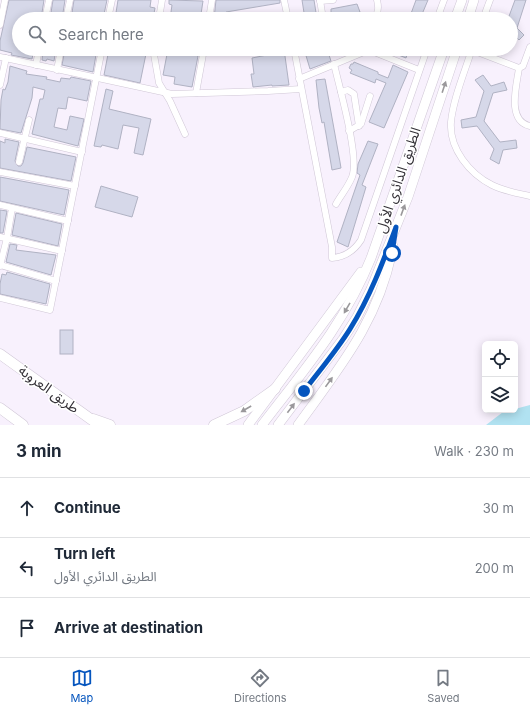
<!DOCTYPE html>
<html lang="en">
<head>
<meta charset="utf-8">
<style>
	:root { --surface:#fff; --page:#f6f6f7; --text:#1f2937; --muted:#747a83; --line:#e0e1e3; --accent:#0555be }
	body { margin:0; font-family:Inter,"Noto Sans Arabic",sans-serif; background:var(--page); color:var(--text) }
	.controls { position:absolute; right:12px; bottom:12px; display:grid; overflow:hidden; border-radius:6px; box-shadow:0 2px 10px #0003 }
	.controls button { width:36px; height:36px; display:grid; place-items:center; padding:0; border:0; border-bottom:1px solid var(--line); background:var(--surface); color:var(--text); font:20px sans-serif }
	.stop { position:absolute; width:12px; height:12px; margin:-9px; border:3px solid #0555be; border-radius:50%; background:#fff }
	.stop.end { background:#0555be; border-color:#fff; box-shadow:0 1px 4px #0008 }
	.list { margin:0; padding:0; list-style:none }
	h2 { display:flex; justify-content:space-between; align-items:center; height:52px; margin:0; padding:0 16px; font-size:17px }
	h2 small { font-size:13px; font-weight:400; color:var(--muted) }
	.list li { display:grid; grid-template-columns:26px 1fr auto; gap:12px; align-items:center; box-sizing:border-box; height:60px; padding:0 16px; border-top:1px solid var(--line) }
	.list b { display:block; font-size:15px; white-space:nowrap }
	.list p { margin:0; font-size:13px; white-space:nowrap; color:var(--muted) }
	.list em { font-size:13px; font-style:normal; color:var(--muted) }
	.icon { flex:none; width:22px; height:22px; fill:none; stroke:currentColor; stroke-width:2; stroke-linecap:round; stroke-linejoin:round }
	.map { position:relative; flex:none; width:530px; height:425px; overflow:hidden }
	.search { position:absolute; background:var(--surface); box-shadow:0 2px 10px #0003; left:12px; right:12px; top:12px; height:44px; display:flex; align-items:center; gap:10px; box-sizing:border-box; padding:0 14px; border-radius:22px; color:var(--muted); font-size:15px }
	.sheet { height:232px; background:var(--surface) }
	nav { display:flex; justify-content:space-around; align-items:center; box-sizing:border-box; height:56px; border-top:1px solid var(--line); background:var(--surface); font-size:11px; color:var(--muted) }
	nav a { display:grid; justify-items:center; gap:2px }
	nav .on { color:var(--accent) }
	.map>svg:first-child { display:block }
	.water { fill:#b1e2f1 }
	.building { fill:#d6d8e9; stroke:#b0b2c3 }
	.lines { fill:none; stroke-linecap:round; stroke-linejoin:round }
	.minor-casing { stroke:#d0c7d6; stroke-width:7 }
	.primary-casing { stroke:#d0c7d6; stroke-width:10 }
	.trunk-casing { stroke:#d0c7d6; stroke-width:11 }
	.minor { stroke:#fff; stroke-width:6 }
	.primary { stroke:#fff; stroke-width:9 }
	.trunk { stroke:#fff; stroke-width:10 }
	.oneway { fill:#9a989b }
	.route { stroke:#0555be; stroke-width:5 }
	.labels { text-anchor:middle; stroke-width:3; stroke-linejoin:round; paint-order:stroke }
	.street-label { font-size:14px; fill:#343137; stroke:#fff }
</style>
</head>
<body>
<div class="map">
<svg width="530" height="425" viewBox="0 0 530 425">
	<rect width="100%" height="100%" fill="#f8f1fd"/>
	<path class="water" d="M530,405v20h-44l17,-13 12,-2v-1z"/>
	<g class="building">
		<path d="M9,0h35l-3,19h-22v30h15l-2,10 -21,-4 1,-2 -12,-3v-9z"/>
		<path d="M53,0h12l-3,19h-12z"/>
		<path d="M74,0h33l-4,19 -21,-1v1h-11z"/>
		<path d="M118,0h33l-1,7 5,1 -2,11h-38z"/>
		<path d="M169,0l34,1 -2,13 4,1v4h-35l2,-14 -3,-1z"/>
		<path d="M216,0h64v3l-54,9v7h-12z"/>
		<path d="M302,0h12l3,19h-12z"/>
		<path d="M416,0h12l-8,19h-11z"/>
		<path d="M515,0h11l-9,28 7,7 -5,5 -8,-8v-13h-3z"/>
		<path d="M357,4l3,8h-1v2l-28,5v-10z"/>
		<path d="M43,49h13l-2,12 -7,-2 -1,2 -4,-1z"/>
		<path d="M65,49h32l-4,23 -31,-7z"/>
		<path d="M109,49h38l-7,34 -36,-8z"/>
		<path d="M168,49h28l-1,6 3,1 -6,31 -18,-3 1,-7 -12,-2z"/>
		<path d="M266,49h18l5,36 -17,1v-1l-19,2 -2,-13h3l-2,-16 15,-3z"/>
		<path d="M304,49h23l4,12 -21,8z"/>
		<path d="M397,49h12l-3,9 -10,-4z"/>
		<path d="M354,62l24,10v2l10,4 5,-13 15,7 -24,56 -15,-6 17,-39 -10,-4 -1,4 -25,-10 2,-3 -3,-2 2,-4h2z"/>
		<path d="M10,66l17,5 -1,3 21,3 -1,2 14,3 1,-4 9,1 1,-2 20,4 -4,20 -19,-4 -2,12 -8,-1 -4,19 13,3 3,-14 14,3 -6,27 -46,-12 8,-35h3l2,-9 -12,-3 -1,11 -11,35 -21,-4 1,-29 2,-11 2,1 3,-8z"/>
		<path d="M483,75l8,11 13,-4 3,8 -14,3 -9,28 16,21 16,-2 1,8 -14,2 -4,14 -9,-5 4,-10 -17,-23 -15,2 -1,-8 15,-3 8,-26 -9,-11z"/>
		<path d="M325,79l15,83 1,6 -9,2 -8,-48 -2,1 -3,-15 -3,-28z"/>
		<path d="M106,89l7,2 -4,18 42,10 -8,36 -9,-2 5,-25 -16,-3 -5,24 -16,-4 -1,2 -7,-1z"/>
		<path d="M5,139l14,3 -4,19 3,5h3l2,-3 4,-16 49,10 -5,24 -71,-13v-27l5,2z"/>
		<path d="M368,141l10,3 -16,41 4,2 -18,60 -11,-5 23,-67 -3,-2 1,-9z"/>
		<path d="M0,177l69,13 -5,25 -64,-14z"/>
		<path d="M101,186l37,11 -6,20 -37,-10z"/>
		<path d="M0,210l7,1 -4,22h-3z"/>
		<path d="M16,213l46,11 -4,22 -46,-11z"/>
		<path d="M10,244l7,1 -1,5 40,5 -5,20 -45,-13z"/>
		<path d="M7,272l43,12 -4,20 -46,-10v-10l2,-10 4,1z"/>
		<rect x="60" y="330" width="13" height="24"/>
	</g>
	<g class="lines">
		<defs>
			<g id="minor">
				<path d="M284,0l4,19"/>
				<path d="M320,0l3,19"/>
				<path d="M320,1l13,-1"/>
				<path d="M45,19l4,-19"/>
				<path d="M66,19l4,-19"/>
				<path d="M108,19l4,-19"/>
				<path d="M159,19l3,-19"/>
				<path d="M209,19l3,-19"/>
				<path d="M371,19c8,-4 8,-11 6,-19"/>
				<path d="M437,19l7,-19"/>
				<path d="M483,19l7,-19"/>
				<path d="M0,25l5,-25"/>
				<path d="M153,49l6,34 11,18 15,33"/>
				<path d="M294,49l38,198v11c13,-1 22,-7 29,-18l66,-191"/>
				<path d="M472,49c-7,22 -19,50 -21,73 -2,27 19,52 41,63 12,6 25,8 38,11"/>
				<path d="M472,50l47,18 4,-2 7,-19"/>
				<path d="M0,57l172,37 96,-3 33,-2"/>
				<path d="M334,64c5,22 26,94 18,113 -4,10 -11,18 -16,27"/>
				<path d="M36,65l3,-16"/>
				<path d="M519,68c-2,16 -13,53 11,58"/>
				<path d="M57,70l4,-21"/>
				<path d="M299,79l65,-27h10l45,18"/>
				<path d="M0,85l6,-27"/>
				<path d="M341,92l7,-2 6,4 5,32"/>
				<path d="M196,93l8,-44"/>
				<path d="M349,131l12,-7 9,-28"/>
				<path d="M0,133l82,19"/>
				<path d="M19,162l10,-42"/>
				<path d="M0,172l75,14"/>
				<path d="M0,205l68,16"/>
				<path d="M0,237l62,14"/>
				<path d="M0,265l56,16"/>
				<path d="M0,266l7,-28 5,-30"/>
				<path d="M0,298l50,12 52,-261"/>
			</g>
			<g id="primary">
				<path d="M455,19l7,-19"/>
				<path d="M468,19l6,-19"/>
				<path d="M248,425l113,-153"/>
				<path d="M262,425c42,-55 83,-102 109,-167l73,-209"/>
				<path d="M278,425l65,-86 14,-22 14,-28 37,-92 49,-148"/>
				<path d="M298,425c42,-58 82,-106 95,-179"/>
			</g>
			<g id="trunk">
				<path d="M0,354l99,71"/>
				<path d="M0,408l23,17"/>
				<path d="M93,419l17,6"/>
				<path d="M214,425l30,-14 31,-22"/>
			</g>
		</defs>
		<use href="#minor" class="minor-casing"/>
		<use href="#primary" class="primary-casing"/>
		<use href="#trunk" class="trunk-casing"/>
		<use href="#minor" class="minor"/>
		<use href="#primary" class="primary"/>
		<use href="#trunk" class="trunk"/>
	</g>
	<defs><path id="oneway-solid" d="M-6-.8H1V-3.2L6.5 0L1 3.2V.8H-6Z"/></defs>
	<g class="oneway">
		<use href="#oneway-solid" transform="translate(444 87) rotate(-72)"/>
		<use href="#oneway-solid" transform="translate(403 210) rotate(-70)"/>
		<use href="#oneway-solid" transform="translate(347 308) rotate(120)"/>
		<use href="#oneway-solid" transform="translate(329 382) rotate(-54)"/>
		<use href="#oneway-solid" transform="translate(291 408) rotate(-53)"/>
		<use href="#oneway-solid" transform="translate(246 409) rotate(150)"/>
	</g>
	<g class="lines">
		<path class="route" d="M304,391c16,-21 33,-41 46,-62 20,-32 33,-67 46,-102l-4,26"/>
	</g>
	<g class="labels">
		<g class="street-label">
			<text transform="translate(398 180) rotate(-71)" y="5">الطريق الدائري الأول</text>
			<text transform="translate(49 389) rotate(36)" y="5">طريق العروبة</text>
		</g>
	</g>
</svg>
<div class="controls">
<button><svg class="icon" aria-label="locate" viewBox="0 0 24 24"><circle cx="12" cy="12" r="6"/><path d="M12 2v4M12 18v4M2 12h4M18 12h4"/></svg></button>
<button><svg class="icon" aria-label="layers" viewBox="0 0 24 24"><path d="M12 4l9 5-9 5-9-5zM3 14l9 5 9-5"/></svg></button>
</div>
<div class="stop" style="left:392px;top:253px"></div>
<div class="stop end" style="left:304px;top:391px"></div>
<div class="search"><svg class="icon" aria-label="search" viewBox="0 0 24 24"><circle cx="10" cy="10" r="6"/><path d="M15 15l6 6"/></svg>Search here</div>
</div>
<section class="sheet">
<h2>3 min<small>Walk · 230 m</small></h2>
<ul class="list">
<li><svg class="icon" aria-label="ahead" viewBox="0 0 24 24"><path d="M12 20V5M6 11l6-6 6 6"/></svg><div><b>Continue</b></div><em>30 m</em></li>
<li><svg class="icon" aria-label="left" viewBox="0 0 24 24"><path d="M17 20v-9H6M10 6l-5 5 5 5"/></svg><div><b>Turn left</b><p>الطريق الدائري الأول</p></div><em>200 m</em></li>
<li><svg class="icon" aria-label="arrive" viewBox="0 0 24 24"><path d="M6 21V4h12l-3 4 3 4H6"/></svg><div><b>Arrive at destination</b></div></li>
</ul>
</section>
<nav>
<a class="on"><svg class="icon" aria-label="map" viewBox="0 0 24 24"><path d="M3 6l6-2 6 2 6-2v14l-6 2-6-2-6 2zM9 4v14M15 6v14"/></svg>Map</a>
<a><svg class="icon" aria-label="directions" viewBox="0 0 24 24"><path d="M12 3l9 9-9 9-9-9zM9 14v-3h6M13 9l2 2-2 2"/></svg>Directions</a>
<a><svg class="icon" aria-label="saved" viewBox="0 0 24 24"><path d="M7 4h10v16l-5-4-5 4z"/></svg>Saved</a>
</nav>
</body>
</html>
